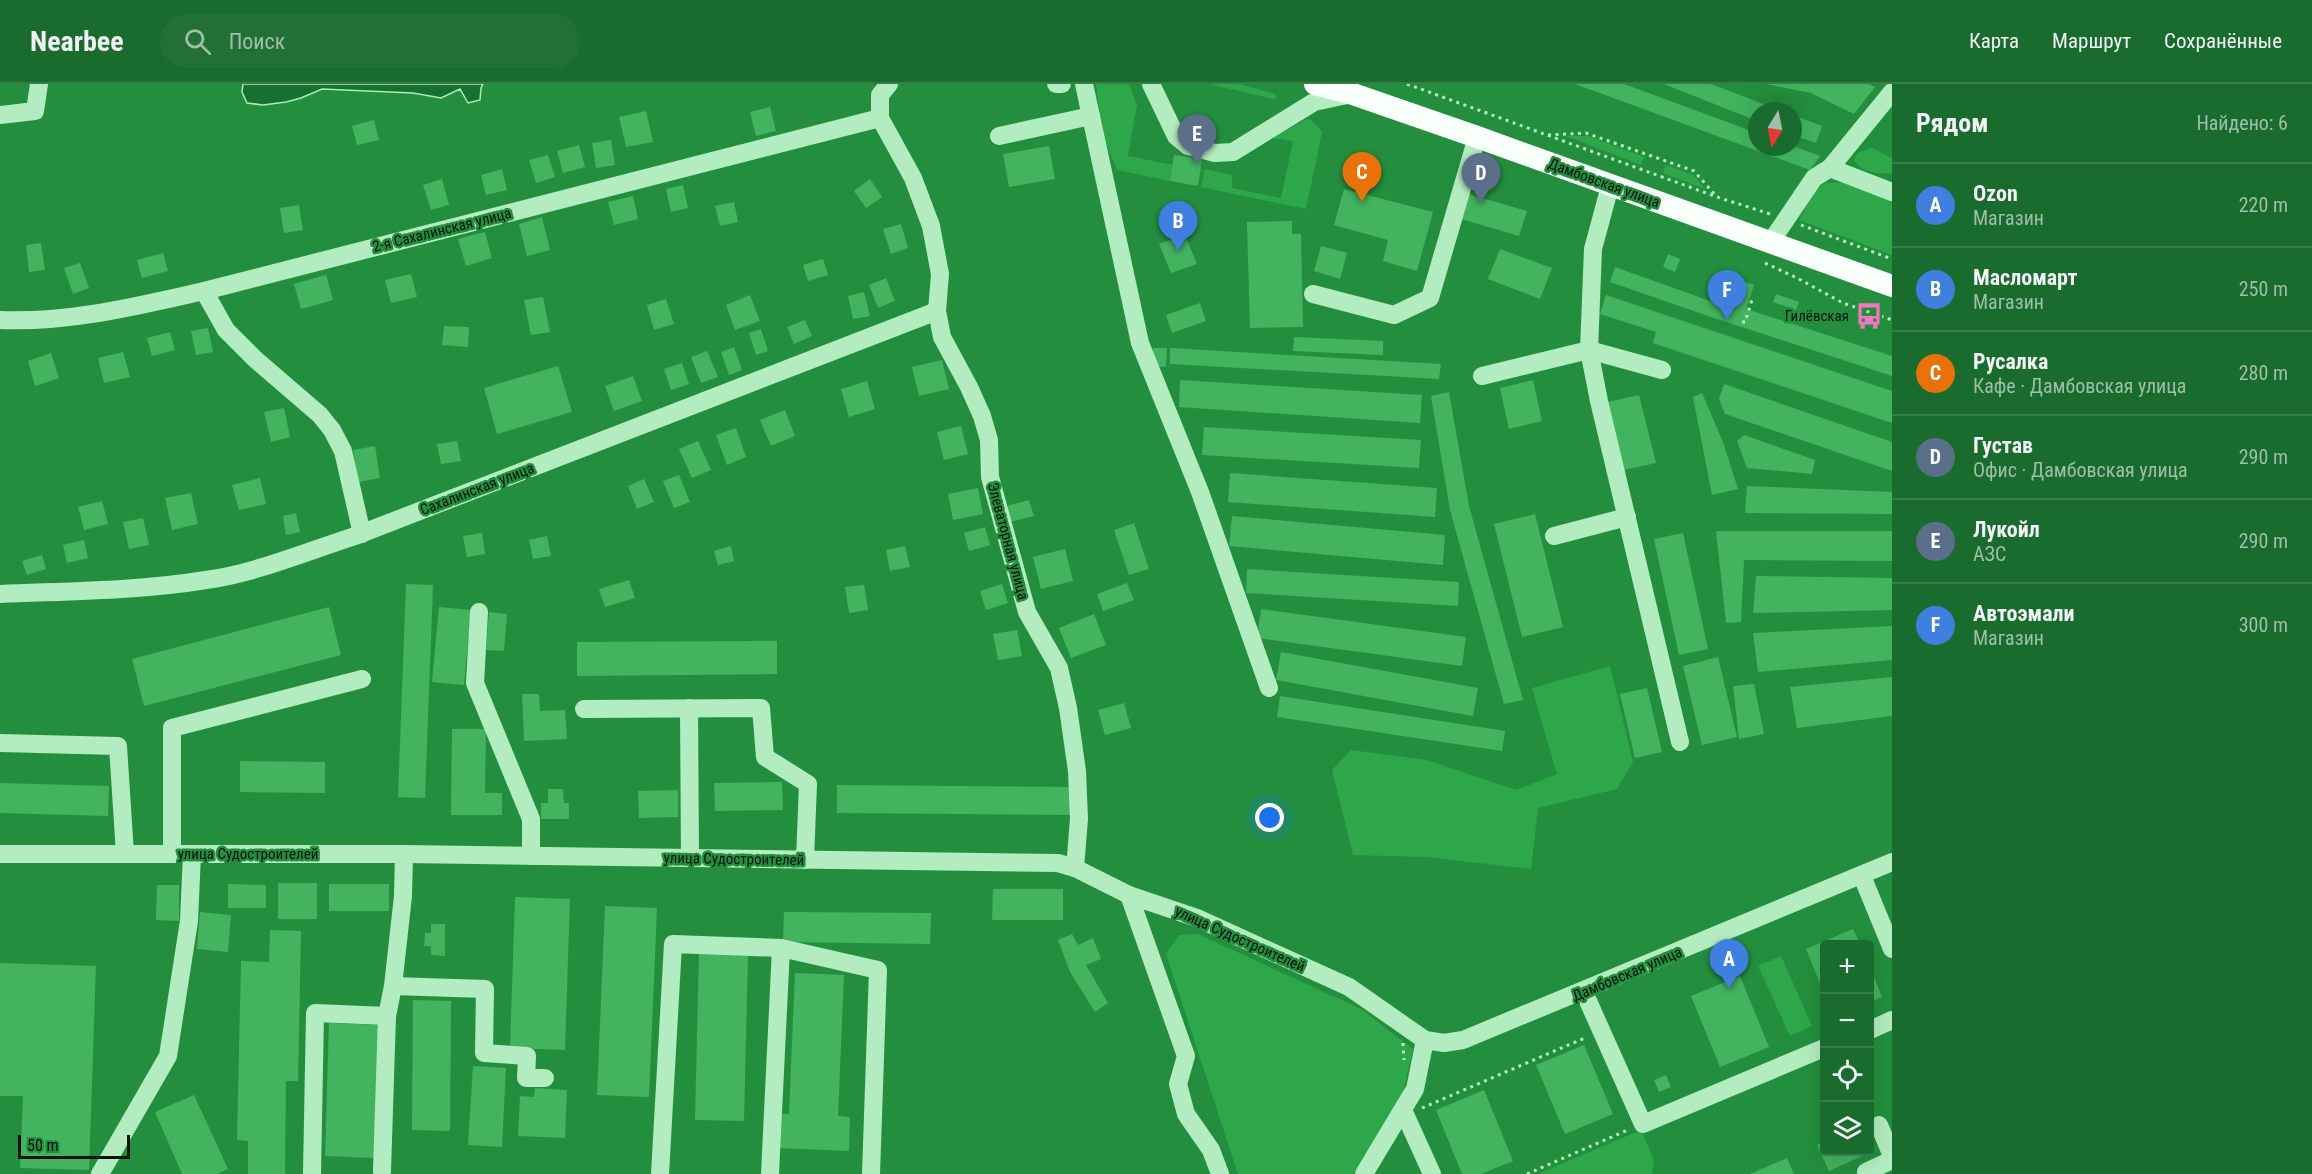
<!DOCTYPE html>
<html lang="ru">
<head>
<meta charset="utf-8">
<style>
	:root { --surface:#1a6b2e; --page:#237036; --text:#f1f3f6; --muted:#9fbfaa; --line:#387e4a; --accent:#8c9099 }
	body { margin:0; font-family:"Roboto Condensed",sans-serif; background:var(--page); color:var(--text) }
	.controls { position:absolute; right:18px; bottom:18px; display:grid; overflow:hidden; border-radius:6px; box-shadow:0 6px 24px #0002 }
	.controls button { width:54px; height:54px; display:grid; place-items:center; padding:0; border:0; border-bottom:2px solid var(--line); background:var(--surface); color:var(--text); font:30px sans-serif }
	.compass { position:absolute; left:1748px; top:18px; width:54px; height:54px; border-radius:50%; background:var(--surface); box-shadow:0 6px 24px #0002; rotate:190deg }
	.scale { position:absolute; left:18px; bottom:15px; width:112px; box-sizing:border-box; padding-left:6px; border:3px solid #111; border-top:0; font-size:16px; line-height:21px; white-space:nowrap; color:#111; -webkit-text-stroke:4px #238f3e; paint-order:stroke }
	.you { position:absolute; left:1270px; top:734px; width:21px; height:21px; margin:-15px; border:4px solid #fff; border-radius:50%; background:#1a73e8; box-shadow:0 0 0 9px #1a73e833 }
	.badge { display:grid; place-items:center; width:39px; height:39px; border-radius:50%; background:var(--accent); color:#fff; font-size:20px; font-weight:700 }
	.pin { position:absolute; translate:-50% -50px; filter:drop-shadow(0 2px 3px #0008) }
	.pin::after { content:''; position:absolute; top:32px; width:21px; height:18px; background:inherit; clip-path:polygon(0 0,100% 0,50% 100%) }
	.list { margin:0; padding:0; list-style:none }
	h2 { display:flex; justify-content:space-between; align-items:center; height:78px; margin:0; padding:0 24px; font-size:26px }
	h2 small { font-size:20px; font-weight:400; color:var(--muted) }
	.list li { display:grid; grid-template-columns:39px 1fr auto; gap:18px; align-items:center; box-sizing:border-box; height:84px; padding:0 24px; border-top:2px solid var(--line) }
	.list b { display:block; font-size:22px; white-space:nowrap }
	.list p { margin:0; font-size:20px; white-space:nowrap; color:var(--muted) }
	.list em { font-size:20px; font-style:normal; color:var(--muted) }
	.icon { flex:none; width:33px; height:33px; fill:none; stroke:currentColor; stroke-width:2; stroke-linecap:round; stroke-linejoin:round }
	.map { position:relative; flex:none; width:1892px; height:1090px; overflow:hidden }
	header { display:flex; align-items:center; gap:36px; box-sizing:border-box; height:84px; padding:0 30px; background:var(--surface); border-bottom:2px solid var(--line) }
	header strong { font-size:28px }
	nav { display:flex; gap:33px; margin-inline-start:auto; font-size:21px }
	.search { width:420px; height:54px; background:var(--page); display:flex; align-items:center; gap:15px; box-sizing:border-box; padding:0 21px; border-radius:33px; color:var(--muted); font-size:22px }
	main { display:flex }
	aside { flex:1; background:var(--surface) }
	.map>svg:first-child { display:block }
	.green { fill:#2da74a }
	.water { fill:#196f2f; stroke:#a8edb7; stroke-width:1.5 }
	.building { fill:#43b35f }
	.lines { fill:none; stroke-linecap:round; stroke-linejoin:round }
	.path { stroke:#b4ecc1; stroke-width:3; stroke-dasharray:3 4.5; stroke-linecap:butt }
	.minor { stroke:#b4ecc1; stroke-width:18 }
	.major { stroke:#f9fffb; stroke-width:22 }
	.labels { text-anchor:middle; stroke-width:5; stroke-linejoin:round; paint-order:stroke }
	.street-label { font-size:15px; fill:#111; stroke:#238f3e }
	.poi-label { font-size:15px; fill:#111; stroke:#238f3e; text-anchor:end }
</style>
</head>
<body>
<header>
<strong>Nearbee</strong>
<div class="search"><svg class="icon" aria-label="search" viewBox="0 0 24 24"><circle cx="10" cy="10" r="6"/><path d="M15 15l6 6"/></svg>Поиск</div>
<nav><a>Карта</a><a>Маршрут</a><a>Сохранённые</a></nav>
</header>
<main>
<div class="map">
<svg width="1892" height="1090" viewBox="0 0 1892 1090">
	<rect width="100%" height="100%" fill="#238f3e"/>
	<g class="green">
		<path d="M1096,0h33l8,21 -9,51 45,9 -3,16 -53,-11 -15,-36z"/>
		<path d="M1209,0h31l35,10 2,4 -3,1z"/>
		<path d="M1309,34l13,14 -16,77 -105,-22 4,-18 27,6v13l49,10 12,-57 -21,-3z"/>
		<path d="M1566,52h22l56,21 -3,8z"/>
		<path d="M1872,64l20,10v15c-13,1 -31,0 -38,-13l3,-7z"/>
		<path d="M1666,81l27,10 12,14 -42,-16z"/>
		<path d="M1846,98l46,18v55l-93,-35 16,-30 10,-7z"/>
		<path d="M1610,582l23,96 -16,27 -79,19 -7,61 -104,-12 -74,-2 -21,-85 19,-20 76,10 89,30 41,-16 -25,-86z"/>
		<path d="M1198,850l163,75 52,40 -10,44 -50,81h-115l-72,-220 13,-19z"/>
		<path d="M1781,872l31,70 -22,10 -32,-70z"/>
		<path d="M1641,1046l13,30 -2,14h-114z"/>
	</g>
	<path class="water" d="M243,0h240l-2,4 -1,12 -12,3 -8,-14 -19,9 -28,-5 -91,-4 -21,9 -15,4 -23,3 -16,-2 -5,-11z"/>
	<g class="building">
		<path d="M1575,0h49l133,49v14l36,-1 27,10 -10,14z"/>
		<path d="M1664,0h47l71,27h-25v10z"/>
		<path d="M1766,0h102l7,3 -21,27 -43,-21z"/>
		<path d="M770,23l6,24 -20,5 -6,-24z"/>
		<path d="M646,27l7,31 -27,5 -7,-30z"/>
		<path d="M1793,31l29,11 -6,17 -23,-8z"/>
		<path d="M374,36l5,20 -22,5 -5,-19z"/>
		<path d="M611,56l4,25 -19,3 -4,-25z"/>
		<path d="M579,61l6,22 -22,6 -6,-22z"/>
		<path d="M1049,62l6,33 -46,8 -6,-33z"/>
		<path d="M548,71l7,22 -19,6 -7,-23z"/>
		<path d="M1174,71l28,4 -4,27 -28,-5z"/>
		<path d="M502,85l5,21 -21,5 -5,-20z"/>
		<path d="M442,95l7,26 -18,5 -8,-25z"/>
		<path d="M870,95l12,18 -16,11 -12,-17z"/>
		<path d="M683,101l5,23 -17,4 -5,-23z"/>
		<path d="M1344,105l89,23 -16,59 -34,-10 5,-21 -54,-15z"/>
		<path d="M1465,109l62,18 -8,25 -61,-18z"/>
		<path d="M633,112l5,23 -24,6 -6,-23z"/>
		<path d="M734,118l4,20 -18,4 -5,-20z"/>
		<path d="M299,121l4,25 -19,3 -4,-25z"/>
		<path d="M542,133l8,33 -23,6 -8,-32z"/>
		<path d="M1292,137v13h9l2,93 -53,1 -3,-106z"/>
		<path d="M901,140l7,24 -17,6 -8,-25z"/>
		<path d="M485,148l7,26 -26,8 -8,-27z"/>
		<path d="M1185,151l12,29 -26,9 -12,-29z"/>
		<path d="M41,159l4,27 -16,2 -3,-27z"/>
		<path d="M1321,162l26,7 -7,26 -26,-8z"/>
		<path d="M1500,165l52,19 -12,31 -52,-20z"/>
		<path d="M163,169l5,18 -26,7 -5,-18z"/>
		<path d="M1668,170l12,5 -5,13 -12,-5z"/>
		<path d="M823,175l5,16 -20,6 -5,-16z"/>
		<path d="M80,179l9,25 -16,6 -9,-26z"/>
		<path d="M1615,183l95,34 4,-12 6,1 5,-15 29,10 -8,24 146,47v20l-181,-59 -101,-35z"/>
		<path d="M411,190l6,23 -26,6 -6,-23z"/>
		<path d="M326,191l7,25 -32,9 -7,-25z"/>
		<path d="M886,194l9,23 -17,7 -9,-23z"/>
		<path d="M864,208l6,24 -17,3 -5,-23z"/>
		<path d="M1776,210l23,8 -3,8 -23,-8z"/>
		<path d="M750,211l10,26 -25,9 -9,-25z"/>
		<path d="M1606,211l286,96v32l-239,-80 3,-11 -56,-18z"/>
		<path d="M543,213l7,35 -19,3 -7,-35z"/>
		<path d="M666,215l8,25 -20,6 -7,-25z"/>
		<path d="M1200,219l6,18 -34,12 -6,-18z"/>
		<path d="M805,236l7,16 -18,8 -7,-17z"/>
		<path d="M444,242l25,1 -1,20 -26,-2z"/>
		<path d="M208,244l5,24 -17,3 -5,-24z"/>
		<path d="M761,245l7,22 -12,4 -7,-22z"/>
		<path d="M170,248l5,18 -23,6 -5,-18z"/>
		<path d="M1294,253l89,4v14l-90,-4z"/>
		<path d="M734,263l8,23 -13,5 -8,-23z"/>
		<path d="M1153,264h14l-1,19 -14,-1z"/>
		<path d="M1170,264l271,16 -2,15 -269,-15z"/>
		<path d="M707,267l11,26 -17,6 -10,-26z"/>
		<path d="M123,268l7,25 -26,6 -6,-25z"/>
		<path d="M51,269l8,25 -24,8 -7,-25z"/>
		<path d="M942,276l7,29 -30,7 -7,-29z"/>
		<path d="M682,279l7,21 -18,6 -7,-21z"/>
		<path d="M558,282l14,46 -75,22 -13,-46z"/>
		<path d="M633,292l9,25 -28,10 -9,-25z"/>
		<path d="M1180,296l242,15 -2,28 -241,-16z"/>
		<path d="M1533,296l9,41 -33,8 -9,-41z"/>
		<path d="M867,297l8,28 -26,8 -8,-28z"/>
		<path d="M1724,300l168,58v29l-167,-57 -6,-15z"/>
		<path d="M1449,308l20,114 54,194 -19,4 -54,-194 -19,-114z"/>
		<path d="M1702,309l21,49 15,47 -26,6 -19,-98z"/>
		<path d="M1639,311l17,68 -32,7 -16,-68z"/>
		<path d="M284,324l6,29 -19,5 -7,-30z"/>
		<path d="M785,326l10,26 -24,10 -11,-26z"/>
		<path d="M961,342l7,28 -24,6 -7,-28z"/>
		<path d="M1204,343l217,13 -2,28 -217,-13z"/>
		<path d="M736,344l10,29 -19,8 -11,-30z"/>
		<path d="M1744,351l71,25 -3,14 -65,-6 -10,-27z"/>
		<path d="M457,357l4,20 -20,3 -4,-20z"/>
		<path d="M698,357l13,29 -19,8 -13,-29z"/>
		<path d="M375,362l5,32 -22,4 -5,-32z"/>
		<path d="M1230,389l207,15 -2,29 -207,-15z"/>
		<path d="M679,391l11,27 -16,6 -11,-27z"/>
		<path d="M260,394l6,26 -27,6 -7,-25z"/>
		<path d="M644,395l10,23 -17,7 -9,-23z"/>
		<path d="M1747,402l145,6v22l-147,-1z"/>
		<path d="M978,404l5,26 -30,6 -5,-26z"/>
		<path d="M191,409l7,31 -26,6 -7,-32z"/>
		<path d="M1029,416l5,16 -24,6 -4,-16z"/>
		<path d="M102,417l6,23 -24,6 -6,-23z"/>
		<path d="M296,429l4,19 -14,3 -3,-19z"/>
		<path d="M1535,430l28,113 -41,10 -28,-113z"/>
		<path d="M1232,432l213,19 -2,30 -214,-19z"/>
		<path d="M143,434l6,27 -20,4 -6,-27z"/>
		<path d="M1134,439l15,46 -20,6 -15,-45z"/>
		<path d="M985,443l5,18 -21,6 -5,-18z"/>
		<path d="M1716,447h176v30l-148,-1 -3,62 -15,1z"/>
		<path d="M482,449l3,21 -18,3 -4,-21z"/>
		<path d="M1683,449l25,116 -29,6 -25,-116z"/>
		<path d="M547,452l4,20 -18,3 -4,-19z"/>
		<path d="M84,456l4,18 -21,5 -4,-18z"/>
		<path d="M731,462l3,15 -16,4 -4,-14z"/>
		<path d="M905,462l5,21 -20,4 -4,-21z"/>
		<path d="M1065,465l8,32 -32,8 -8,-32z"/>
		<path d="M42,471l4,14 -19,6 -5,-14z"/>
		<path d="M1247,485l212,13 -1,24 -212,-13z"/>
		<path d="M1756,492l136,2v32l-139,3z"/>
		<path d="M629,496l6,18 -30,9 -6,-18z"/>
		<path d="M1127,499l7,17 -31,11 -6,-17z"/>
		<path d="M406,500l27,1 -8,213 -27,-1z"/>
		<path d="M1002,500l6,19 -22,7 -6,-19z"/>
		<path d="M864,501l4,25 -19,3 -4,-26z"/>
		<path d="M329,523l12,48 -197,51 -12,-47z"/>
		<path d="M439,523l32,3 -7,75 -32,-3z"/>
		<path d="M1261,525l205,28 -4,29 -205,-28z"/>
		<path d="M489,528l18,2 -3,37 -18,-1z"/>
		<path d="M1094,530l12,31 -35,13 -12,-30z"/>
		<path d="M1892,542v34l-134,12 -5,-39z"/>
		<path d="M1017,546l5,26 -24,4 -5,-26z"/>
		<path d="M777,557v33l-200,2v-34z"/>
		<path d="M1281,568l197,36 -5,28 -197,-36z"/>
		<path d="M1718,573l19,80 -35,8 -19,-79z"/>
		<path d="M1892,593v39l-95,12 -7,-41z"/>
		<path d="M1754,600l10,50 -25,5 -6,-53z"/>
		<path d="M1647,604l15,64 -27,6 -15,-64z"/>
		<path d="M522,610h17l1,17 25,-1 2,29 -43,2z"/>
		<path d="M1280,612l225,35 -3,20 -225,-34z"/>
		<path d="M1124,619l7,25 -26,7 -7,-25z"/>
		<path d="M452,645h34l-1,64h17v22h-51z"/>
		<path d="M240,677l85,1v31l-85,-1z"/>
		<path d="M782,698l1,28 -68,1 -1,-28z"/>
		<path d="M0,699l109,3 -1,30 -108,-3z"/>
		<path d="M837,701l233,2v28l-233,-2z"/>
		<path d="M548,705h15l1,14h5v16h-28v-16h7z"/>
		<path d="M678,706v27l-39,1 -1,-27z"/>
		<rect x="278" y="799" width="39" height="36"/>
		<path d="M228,800l38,1v23h-38z"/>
		<rect x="329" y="800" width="60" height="27"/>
		<path d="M157,801h22v36l-23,-1z"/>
		<path d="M993,805h70v31h-71z"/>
		<path d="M515,813l55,2 -5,151 -55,-2z"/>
		<path d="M605,822l52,2 -8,189 -52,-2z"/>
		<path d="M200,828l31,3 -3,37 -31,-3z"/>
		<path d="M784,828l147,1 -1,31 -147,-2z"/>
		<path d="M431,840h14v32l-14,-1v-9h-7l1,-13h6z"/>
		<path d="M1853,845l7,15h-36v49l-18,-44z"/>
		<path d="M270,846l31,1 -3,150h-12l-1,93h-37v-33l-11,-1 4,-179 28,1z"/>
		<path d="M1072,850l6,11 15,-7 8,21 -15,6 22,38 -13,9 -25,-40 -12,-32z"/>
		<path d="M699,868l49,1 -4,168 -49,-1z"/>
		<path d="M0,879l96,3 -7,204 -69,-2 3,-72h-23z"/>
		<path d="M1870,883l12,30 -12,5z"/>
		<path d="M795,889l49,2 -6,141 12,1 -1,34 -71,-3 1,-34h10z"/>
		<path d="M1740,892l29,71 -49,20 -29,-71z"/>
		<path d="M413,916l38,1 -1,130 -38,-1z"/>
		<path d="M329,939l51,2 -5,133 -50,-2z"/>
		<path d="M1584,961l29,69 -48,20 -29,-69z"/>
		<path d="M473,982l33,2 -4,79 -34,-2z"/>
		<path d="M1666,991l5,12 -12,5 -5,-12z"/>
		<path d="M535,1004l32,2 -2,48 -47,-2 2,-40 14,1z"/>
		<path d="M1484,1006l29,71 -32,13h-19l-26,-64z"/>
		<path d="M194,1011l34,74 -11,5h-35l-27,-62z"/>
		<path d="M1824,1058v10h42l1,2 -38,17 -12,-26z"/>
		<path d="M1787,1074l7,16h-44z"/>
	</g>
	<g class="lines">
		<g class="path">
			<path d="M1407,0l310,113 53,17"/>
			<path d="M1548,51l38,-2 108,38 22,25"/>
			<path d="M1801,141l91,34"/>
			<path d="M1765,179l32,15 46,25 49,17"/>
			<path d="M1742,238h3l7,-22"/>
			<path d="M1403,959l1,17"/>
			<path d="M1422,1024l165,-71"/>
			<path d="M1527,1090l103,-45"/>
		</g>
		<g class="minor">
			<path d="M1056,0h6"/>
			<path d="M1084,0l56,259 60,149 69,196"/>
			<path d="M1151,0l25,52 12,10 27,7 18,-1 81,-50 38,-8"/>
			<path d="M0,31l35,-4 4,-27"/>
			<path d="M880,34l33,60 18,48 9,48 -3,37 5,26 27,50 13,29 7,24 1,37 37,135 32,56 9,40 9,63 2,48 -4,49"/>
			<path d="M880,34v-23l9,-11"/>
			<path d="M999,52l92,-20"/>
			<path d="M1830,84l62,-76"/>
			<path d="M1610,102l-17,63 -4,101 10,51 81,341"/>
			<path d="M1770,159l44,-65 16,-10 62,24"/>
			<path d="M204,207l22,39 29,29 65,56 12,15 11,21 19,83"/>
			<path d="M1313,210l81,21 36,-17 47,-161"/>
			<path d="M0,236c69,3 137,-14 204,-29l676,-173"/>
			<path d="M1482,292l107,-26 73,20"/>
			<path d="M1554,452l73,-19"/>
			<path d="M0,510c68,-3 138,-3 206,-14 50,-7 100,-28 149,-44l582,-225"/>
			<path d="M479,528l-4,71 56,136v37"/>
			<path d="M689,624l1,150"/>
			<path d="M584,625l177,-1 4,49 43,27 -3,76"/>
			<path d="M0,659l118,3 7,108"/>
			<path d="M0,770h404l654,9 17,5 54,27 68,23 152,69 76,53 19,3 19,-3 429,-178"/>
			<path d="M172,770v-126l190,-49"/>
			<path d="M1862,792l30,73"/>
			<path d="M1129,811l57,161 -8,28 8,30 25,36 9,24"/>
			<path d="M393,902l92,3 -1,64 43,3 -1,22h19"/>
			<path d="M1584,908l59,132 181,-76"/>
			<path d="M1870,946l22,-10"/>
			<path d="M1403,1026l29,64"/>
			<path d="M1879,1041l13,31"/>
			<path d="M382,1087l5,-155 6,-30 10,-90 1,-42"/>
			<path d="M1866,1088l26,-12"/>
			<path d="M100,1090l68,-118 21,-135 3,-67"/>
			<path d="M312,1090l3,-161 72,3"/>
			<path d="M660,1090l13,-230 108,4 97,22 -7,204"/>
			<path d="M770,1090l11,-226"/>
			<path d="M1364,1090l51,-85 10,-49"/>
		</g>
		<path class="major" d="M1315,0l38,10 124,43 415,149"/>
	</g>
	<defs>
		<symbol id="bus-bare" viewBox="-9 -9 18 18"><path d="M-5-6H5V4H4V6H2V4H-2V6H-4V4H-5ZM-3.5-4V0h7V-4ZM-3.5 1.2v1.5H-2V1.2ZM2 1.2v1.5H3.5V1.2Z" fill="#f776c4" stroke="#238f3e" stroke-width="2.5" paint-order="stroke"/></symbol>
	</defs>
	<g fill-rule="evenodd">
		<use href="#bus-bare" x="1850" y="213" width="38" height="38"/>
	</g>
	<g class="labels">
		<g class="street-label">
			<text transform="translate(1604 99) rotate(20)" y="5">Дамбовская улица</text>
			<text transform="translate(442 146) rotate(-14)" y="5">2-я Сахалинская улица</text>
			<text transform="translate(477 405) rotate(-21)" y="5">Сахалинская улица</text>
			<text transform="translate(1008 457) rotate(75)" y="5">Элеваторная улица</text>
			<text x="248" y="775">улица Судостроителей</text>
			<text transform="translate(734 775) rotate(1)" y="5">улица Судостроителей</text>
			<text transform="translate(1240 855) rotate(24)" y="5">улица Судостроителей</text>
			<text transform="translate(1627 890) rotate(-23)" y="5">Дамбовская улица</text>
		</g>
		<g class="poi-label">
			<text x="1849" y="237">Гилёвская</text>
		</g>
	</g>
</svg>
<div class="controls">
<button>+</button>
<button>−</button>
<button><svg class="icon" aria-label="locate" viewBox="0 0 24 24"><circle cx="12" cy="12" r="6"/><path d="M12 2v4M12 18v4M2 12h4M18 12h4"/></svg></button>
<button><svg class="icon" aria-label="layers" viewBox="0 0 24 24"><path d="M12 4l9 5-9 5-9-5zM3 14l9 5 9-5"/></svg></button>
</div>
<svg class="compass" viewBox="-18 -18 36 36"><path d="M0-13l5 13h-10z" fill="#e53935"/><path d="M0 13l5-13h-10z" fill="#9fbfaa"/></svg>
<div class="scale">50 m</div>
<div class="you"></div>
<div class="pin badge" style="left:1729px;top:905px;background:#3f7fe0">A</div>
<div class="pin badge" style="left:1178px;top:167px;background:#3f7fe0">B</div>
<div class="pin badge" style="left:1362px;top:118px;background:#e8710a">C</div>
<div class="pin badge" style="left:1481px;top:119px;background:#5c6f8a">D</div>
<div class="pin badge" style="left:1197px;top:80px;background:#5c6f8a">E</div>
<div class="pin badge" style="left:1727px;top:236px;background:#3f7fe0">F</div>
</div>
<aside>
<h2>Рядом<small>Найдено: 6</small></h2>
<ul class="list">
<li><span class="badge" style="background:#3f7fe0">A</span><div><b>Ozon</b><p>Магазин</p></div><em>220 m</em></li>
<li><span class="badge" style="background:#3f7fe0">B</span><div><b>Масломарт</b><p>Магазин</p></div><em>250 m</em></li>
<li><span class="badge" style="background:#e8710a">C</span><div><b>Русалка</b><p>Кафе · Дамбовская улица</p></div><em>280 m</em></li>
<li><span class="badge" style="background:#5c6f8a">D</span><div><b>Густав</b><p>Офис · Дамбовская улица</p></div><em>290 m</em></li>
<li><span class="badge" style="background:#5c6f8a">E</span><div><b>Лукойл</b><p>АЗС</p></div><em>290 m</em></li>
<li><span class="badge" style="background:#3f7fe0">F</span><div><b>Автоэмали</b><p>Магазин</p></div><em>300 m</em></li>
</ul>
</aside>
</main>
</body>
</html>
